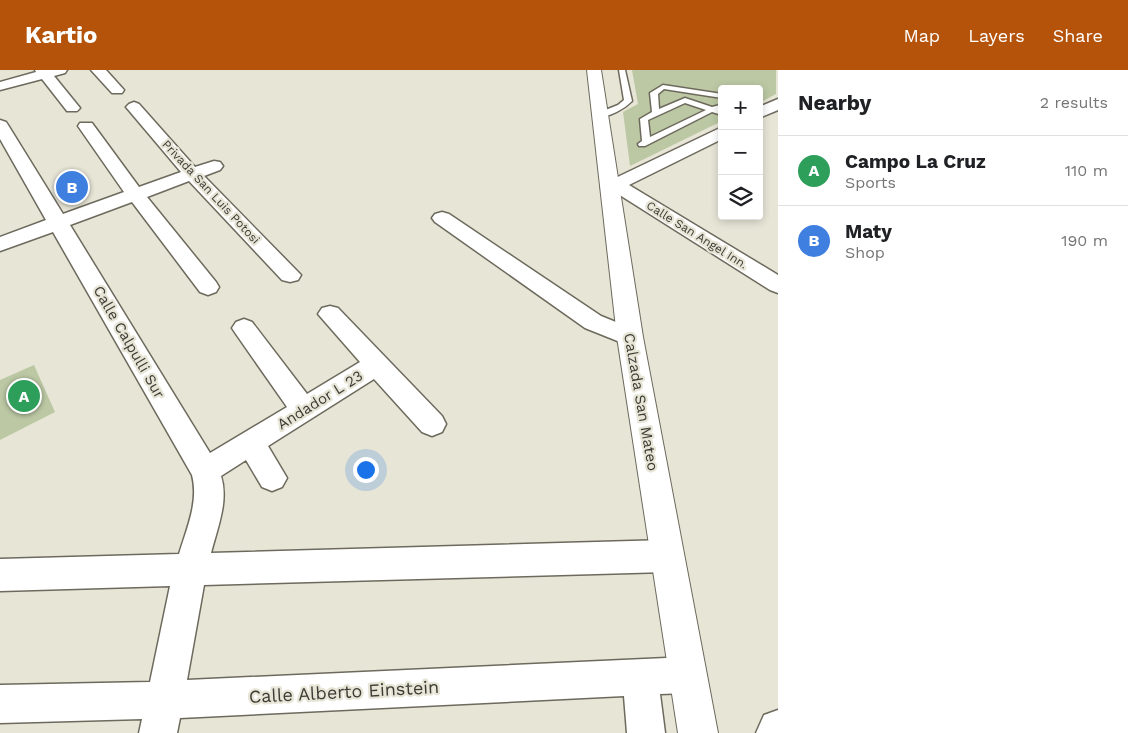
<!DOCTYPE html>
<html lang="en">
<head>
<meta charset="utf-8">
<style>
	:root { --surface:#fff; --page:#f2f2f2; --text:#202124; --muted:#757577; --line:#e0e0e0; --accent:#b45309 }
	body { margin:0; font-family:"Work Sans",sans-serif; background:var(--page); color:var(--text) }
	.controls { position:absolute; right:15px; top:15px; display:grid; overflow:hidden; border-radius:5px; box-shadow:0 2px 8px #0003 }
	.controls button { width:45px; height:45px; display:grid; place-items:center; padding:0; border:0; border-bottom:1px solid var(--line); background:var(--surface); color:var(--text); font:25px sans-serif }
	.you { position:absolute; left:365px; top:399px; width:18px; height:18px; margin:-12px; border:4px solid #fff; border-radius:50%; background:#1a73e8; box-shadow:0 0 0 8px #1a73e833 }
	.badge { display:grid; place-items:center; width:32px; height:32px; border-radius:50%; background:var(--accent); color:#fff; font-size:16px; font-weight:700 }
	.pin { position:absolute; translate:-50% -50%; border:2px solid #fff; box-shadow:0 1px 5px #0006 }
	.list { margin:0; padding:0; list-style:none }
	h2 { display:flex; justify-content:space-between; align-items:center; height:65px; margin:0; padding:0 20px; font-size:21px }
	h2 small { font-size:16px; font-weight:400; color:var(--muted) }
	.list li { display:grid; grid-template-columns:32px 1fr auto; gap:15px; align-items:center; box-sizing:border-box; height:70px; padding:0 20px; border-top:1px solid var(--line) }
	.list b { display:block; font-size:19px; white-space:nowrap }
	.list p { margin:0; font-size:16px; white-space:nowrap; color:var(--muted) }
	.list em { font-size:16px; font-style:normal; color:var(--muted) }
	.icon { flex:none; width:28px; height:28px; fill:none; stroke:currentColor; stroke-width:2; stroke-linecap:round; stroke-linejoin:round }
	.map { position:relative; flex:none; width:778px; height:663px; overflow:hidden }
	header { display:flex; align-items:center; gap:30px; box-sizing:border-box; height:70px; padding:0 25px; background:var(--accent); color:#fff }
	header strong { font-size:24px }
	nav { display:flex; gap:28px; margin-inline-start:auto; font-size:18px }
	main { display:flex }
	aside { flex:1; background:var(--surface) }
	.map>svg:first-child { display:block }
	.green { fill:#bcc8a4 }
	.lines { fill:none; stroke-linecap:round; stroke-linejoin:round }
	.service-casing { stroke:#6d6a5d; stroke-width:3 }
	.minor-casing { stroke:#6d6a5d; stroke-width:3 }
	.secondary-casing { stroke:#6d6a5d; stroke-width:2 }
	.service { fill:#fff; fill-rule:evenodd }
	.minor { fill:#fff; fill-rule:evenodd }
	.secondary { fill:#fff; fill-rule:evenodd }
	.labels { text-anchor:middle; stroke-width:4.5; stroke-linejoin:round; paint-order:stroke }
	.far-street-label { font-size:12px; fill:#3c3c36; stroke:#e7e5d6 }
	.street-label { font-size:15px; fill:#3c3c36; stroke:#e7e5d6 }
	.near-street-label { font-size:18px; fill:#3c3c36; stroke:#e7e5d6 }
</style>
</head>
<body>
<header>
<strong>Kartio</strong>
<nav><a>Map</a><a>Layers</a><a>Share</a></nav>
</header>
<main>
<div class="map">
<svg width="778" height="663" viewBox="0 0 778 663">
	<rect width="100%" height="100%" fill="#e7e5d6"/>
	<g class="green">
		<path d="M632,0h144v24l-17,9v-14h-37v32l-92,45 -7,-54 15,-8z"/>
		<path d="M34,295l21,47 -55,28v-60z"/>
	</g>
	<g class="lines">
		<defs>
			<g id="service">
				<path d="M619,0h6l7,31c-8,8 -22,16 -34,16v-4l20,-8 6,-5z"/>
				<path d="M663,15l59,9v4l-58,-9 -6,5 1,15 26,-11 27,9 8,-2 1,2 -3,2 4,1v5l-10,-3 -67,34h-6l-1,-2 4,-3 -2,-22 12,-7 -2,-19zM685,33l21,7 -56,27 -2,-17z"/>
			</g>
			<g id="minor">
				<path d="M35,0h32l-2,3 -11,3 26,32 -3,3h-10l-25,-32 -42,11v-8l36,-10z"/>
				<path d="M91,0h15l18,20 -2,3h-10z"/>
				<path d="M778,29v11l-19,8v-11z"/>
				<path d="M134,32l5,2 56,63 19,-6 6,1 3,4 -3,4 -16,6 97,99 -3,5 -8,2 -8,-2 -93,-99 -42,16 69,85 3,5 -3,5 -8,3 -8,-3 -68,-90 -62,23 140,228 77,-46 -51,-73 -4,-6 4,-6 8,-3 8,3 55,72 53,-32 -42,-48 4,-6 8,-2 8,2 104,108 4,8 -4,8 -10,4 -10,-4 -48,-53 -106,67 19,32 -5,9 -10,4 -10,-4 -16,-27 -25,16c8,25 -4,53 -10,77l456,-13 11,5 5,11 -5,11 -11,5 -463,13 -17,95 501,-23 13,5 5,13 -5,13 -13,5 -28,1 5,39h-38l-3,-37 -444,22 -3,15h-38l3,-14 -142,4v-38l150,-3 20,-96 -170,5v-32l179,-5c8,-26 20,-53 13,-79l-139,-243 -53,19v-14l46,-17 -46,-81v-19l6,2 2,3 55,89 61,-22 -46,-66 2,-3h12l47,64 42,-15 -55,-65 3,-3z"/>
				<path d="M722,57v12l-93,46 149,90v18l-8,-3 -155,-98h-12l-2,-4 2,-4z"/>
				<path d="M442,142l7,2 152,102 37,15 4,6 -4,6 -8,3 -45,-18 -150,-106 -3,-4 3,-4z"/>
				<path d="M778,640v23h-22l8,-18z"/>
			</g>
			<path id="secondary" d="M587,0h14l42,267 75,396h-40l-61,-396z"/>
		</defs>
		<use href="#service" class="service-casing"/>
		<use href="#minor" class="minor-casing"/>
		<use href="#secondary" class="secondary-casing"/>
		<use href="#service" class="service"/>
		<use href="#minor" class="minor"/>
		<use href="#secondary" class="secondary"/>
	</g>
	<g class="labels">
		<g class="far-street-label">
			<text transform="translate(211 122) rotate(47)" y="4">Privada San Luis Potosi</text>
			<text transform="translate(697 165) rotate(32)" y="4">Calle San Angel Inn.</text>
		</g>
		<g class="street-label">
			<text transform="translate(129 272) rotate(60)" y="5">Calle Calpulli Sur</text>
			<text transform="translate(320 330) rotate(-32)" y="5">Andador L 23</text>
			<text transform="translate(641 332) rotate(80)" y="5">Calzada San Mateo</text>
		</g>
		<g class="near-street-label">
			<text transform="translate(344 622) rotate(-3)" y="6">Calle Alberto Einstein</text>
		</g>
	</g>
</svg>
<div class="controls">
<button>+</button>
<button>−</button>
<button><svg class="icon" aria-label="layers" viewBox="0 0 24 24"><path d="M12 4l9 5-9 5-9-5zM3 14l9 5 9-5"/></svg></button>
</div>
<div class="you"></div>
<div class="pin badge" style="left:24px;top:326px;background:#2e9e5b">A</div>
<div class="pin badge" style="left:72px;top:117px;background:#3f7fe0">B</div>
</div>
<aside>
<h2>Nearby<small>2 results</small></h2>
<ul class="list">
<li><span class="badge" style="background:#2e9e5b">A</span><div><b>Campo La Cruz</b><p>Sports</p></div><em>110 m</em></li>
<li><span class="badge" style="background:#3f7fe0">B</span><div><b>Maty</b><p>Shop</p></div><em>190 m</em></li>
</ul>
</aside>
</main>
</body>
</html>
